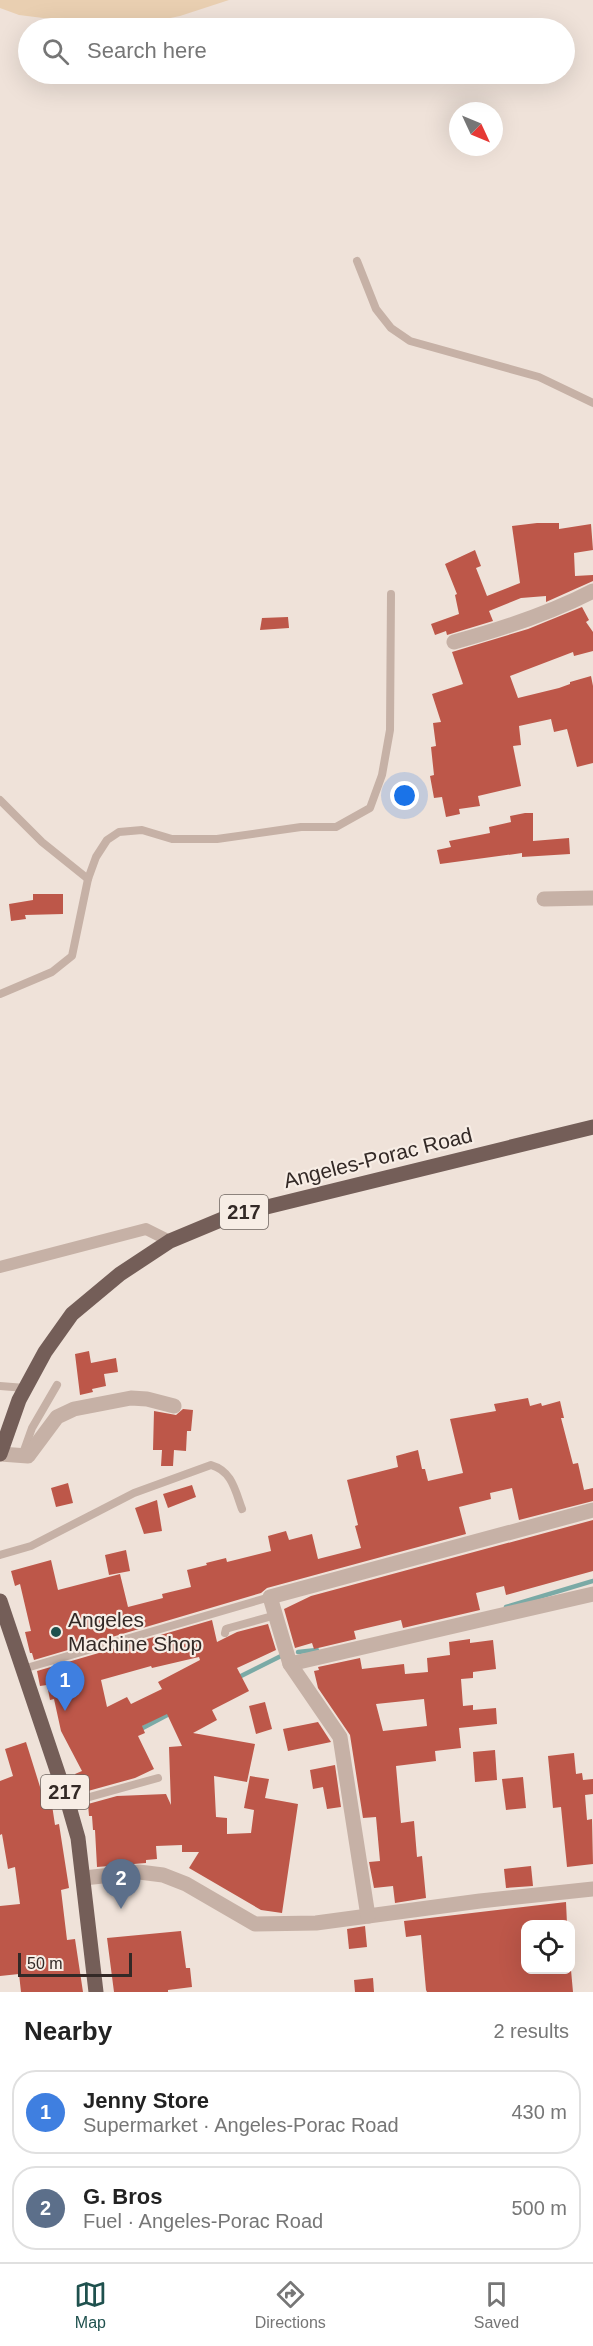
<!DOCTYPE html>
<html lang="en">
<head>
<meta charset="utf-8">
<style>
	:root { --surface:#fff; --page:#f2f2f2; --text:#222; --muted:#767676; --line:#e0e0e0; --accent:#1f514e }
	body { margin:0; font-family:Arial,sans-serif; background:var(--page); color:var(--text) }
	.controls { position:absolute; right:18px; bottom:18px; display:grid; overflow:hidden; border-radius:12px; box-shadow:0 6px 24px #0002 }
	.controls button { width:54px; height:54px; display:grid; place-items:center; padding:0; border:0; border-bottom:2px solid var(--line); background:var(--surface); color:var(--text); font:30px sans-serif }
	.compass { position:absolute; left:449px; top:102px; width:54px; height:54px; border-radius:50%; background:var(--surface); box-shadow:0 6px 24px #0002; rotate:134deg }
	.scale { position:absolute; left:18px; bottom:15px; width:114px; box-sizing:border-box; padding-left:6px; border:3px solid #332926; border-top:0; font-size:16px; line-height:21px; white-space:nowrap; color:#332926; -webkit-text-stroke:4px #f7ede5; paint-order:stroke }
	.you { position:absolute; left:405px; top:796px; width:21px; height:21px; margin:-15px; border:4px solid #fff; border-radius:50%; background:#1a73e8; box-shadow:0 0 0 9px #1a73e833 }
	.badge { display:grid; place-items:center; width:39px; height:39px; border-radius:50%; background:var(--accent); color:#fff; font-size:20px; font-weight:700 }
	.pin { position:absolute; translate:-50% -50px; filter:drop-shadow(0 2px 3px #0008) }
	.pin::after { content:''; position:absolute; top:32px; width:21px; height:18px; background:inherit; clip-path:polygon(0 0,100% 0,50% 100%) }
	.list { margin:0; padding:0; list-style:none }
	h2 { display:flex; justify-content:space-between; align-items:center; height:78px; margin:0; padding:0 24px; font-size:26px }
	h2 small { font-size:20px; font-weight:400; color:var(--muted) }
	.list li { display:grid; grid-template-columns:39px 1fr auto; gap:18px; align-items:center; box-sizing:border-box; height:84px; margin:0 12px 12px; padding:0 12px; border:2px solid var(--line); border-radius:24px }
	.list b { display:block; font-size:22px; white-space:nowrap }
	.list p { margin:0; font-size:20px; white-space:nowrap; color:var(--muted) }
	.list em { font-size:20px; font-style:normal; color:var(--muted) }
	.icon { flex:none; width:33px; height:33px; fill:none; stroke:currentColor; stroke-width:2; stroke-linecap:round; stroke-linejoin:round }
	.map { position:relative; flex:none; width:593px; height:1992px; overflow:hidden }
	.search { position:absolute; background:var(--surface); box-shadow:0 6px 24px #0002; left:18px; right:18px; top:18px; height:66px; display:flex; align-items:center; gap:15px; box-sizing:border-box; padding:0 21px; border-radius:33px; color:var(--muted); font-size:22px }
	.sheet { height:270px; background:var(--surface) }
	nav { display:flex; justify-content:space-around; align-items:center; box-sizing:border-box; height:84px; border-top:2px solid var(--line); background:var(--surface); font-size:16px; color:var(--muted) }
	nav a { display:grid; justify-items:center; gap:3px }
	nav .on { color:var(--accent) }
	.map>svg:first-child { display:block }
	.sand { fill:#e9cfb1 }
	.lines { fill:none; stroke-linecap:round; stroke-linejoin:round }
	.stream { stroke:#7aaaa6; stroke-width:4.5 }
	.building { fill:#bd5749; fill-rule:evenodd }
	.service { stroke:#c6b1a6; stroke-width:8 }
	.pedestrian { stroke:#c6b1a6; stroke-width:12 }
	.minor { stroke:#c6b1a6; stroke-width:15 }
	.primary { stroke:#745e58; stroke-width:15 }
	.poi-dot { fill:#1f514e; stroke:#f7ede5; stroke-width:2 }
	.labels { text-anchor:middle; stroke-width:4.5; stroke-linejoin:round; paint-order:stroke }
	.shield { fill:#f7ede5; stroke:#6e645f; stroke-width:1.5 }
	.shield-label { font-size:20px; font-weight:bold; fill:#332926 }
	.street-label { font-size:21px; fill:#332926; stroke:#f7ede5 }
	.poi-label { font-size:21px; fill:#332926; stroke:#f7ede5; text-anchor:start }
</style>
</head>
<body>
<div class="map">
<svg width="593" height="1992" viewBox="0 0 593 1992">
	<rect width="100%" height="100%" fill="#efe2d9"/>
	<path class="sand" d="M0,0h229l-49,16 -39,8 -34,2 -88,-11 -19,-7z"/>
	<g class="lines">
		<g class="stream">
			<path d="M506,1607l87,-26"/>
			<path d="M298,1652l19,-2"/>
			<path d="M237,1678l46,-23"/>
			<path d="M139,1730l32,-17"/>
		</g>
	</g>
	<g class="building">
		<path d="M537,523h22v6l32,-5 2,26 -19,3 1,23 18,-1v6l-47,21v-6l-25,2 -32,13 4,10 -46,14 -1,-4 -11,4 -4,-11 28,-10 -4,-19 2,-1 -12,-30 30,-14 6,16 -5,2 11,28 33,-13 -8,-57z"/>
		<path d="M582,607l7,13 -3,2 7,10v19l-19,5 -1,-4 -63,24 8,22 41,-10 11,-4v-2l21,-6 2,10v77l-16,4 -10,-38 -13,3 -3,-13 -32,7 2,19 -8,1 8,40 -43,10 2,10 -21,3 1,5 -14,3 -4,-20 -8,1 -4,-22 4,-1 -3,-28 5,-1 -3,-23 8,-1 -9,-28 31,-10 -11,-32 76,-23z"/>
		<path d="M288,617l1,11 -29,2 2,-12z"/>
		<path d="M525,813h8v28l36,-3 1,16 -48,3v-4l-82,11 -3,-14 14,-3 -2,-6 41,-8 -1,-6 22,-5 -1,-6z"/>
		<path d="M33,894h30v20l-38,1 1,4 -15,2 -2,-17 24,-4z"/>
		<path d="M89,1351l2,12 25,-5 2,14 -14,2 2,12 -14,3 1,3 -13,3 -5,-41z"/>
		<path d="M528,1398l2,8 11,-3 1,3 18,-5 4,17h-3l12,46 5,-1 6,27 9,-2v13l-74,19 -7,-32 -22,5 1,6 -32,8 7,27 -199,54 -6,5 -227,67 -2,-7h-2l-5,-21 6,-1 -11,-47 -5,2 -4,-15 40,-11 7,30 62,-16 8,33 35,-9 -1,-4 29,-7 -4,-17 20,-5 -1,-2 20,-5 1,4 44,-11 -3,-15 18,-5 3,9 23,-6 6,25 43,-11 -6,-22 3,-1 -11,-45 51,-13 -2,-11 22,-6 4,19h3l3,12 35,-8 -13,-54 46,-8 -2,-7z"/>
		<path d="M183,1409l10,1 -2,21h-4l-1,20 -12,-1 -1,16h-12l1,-16h-9l1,-39 22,4z"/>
		<path d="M68,1483l5,20 -17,4 -5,-19z"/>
		<path d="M192,1485l4,12 -28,11 -5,-14z"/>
		<path d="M157,1500l5,31 -18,3 -9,-26z"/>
		<path d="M593,1520v51l-87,24 -2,-9 -28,7 4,17 -77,18 -2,-8 -47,11 2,8 -42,10 -2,-6 -17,5 -11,-39 27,-13z"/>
		<path d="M126,1550l4,21 -21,4 -4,-20z"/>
		<path d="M212,1620l5,22 20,-10 31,-8 8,26 -39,18 12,23 -37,19 5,10 -24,13 62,11 -8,38 -33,-6 2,41 11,1v16l24,-1 3,-23 -10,-2 6,-32 19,3 -4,19 33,6 -16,109 -21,-3 -72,-42 10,-16h-17v-7l-26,1 1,13 -11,1v3l-49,4 -2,-37h-2l-1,-14h-3l-1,-12 29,-8 49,-2 5,11 -2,-58 13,-1 -15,-32 -25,12 3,7 -7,3 16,33 -19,9 -47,13v-3l-6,2 -7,-16 7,-3 -21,-40 -7,-32 -4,1 -3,-15 -7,1 -3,-15zM199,1657l1,3 -42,22 4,7 -31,15 -4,-7 -20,10 -6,-27 50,-14 1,2z"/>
		<path d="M470,1639v4l23,-3 3,29 -23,3v6l-12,1 2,27 10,-1v5l23,-2 1,16 -38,4 2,20 -26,3 1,10 -40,5 5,57 13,-2 3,36 5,-1 4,42 -31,5 -2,-17 -19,2 -5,-26 11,-1 -4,-44 -13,1 -13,-83 -32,-47 -4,-17 5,-1 -1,-3 42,-9 2,11 42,-5 1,10 23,-2 -1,-14 23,-3 -1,-13zM424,1699l3,27 -44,5 -7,-27z"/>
		<path d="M265,1702l7,27 -16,5 -7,-28z"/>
		<path d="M318,1722l13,20 -43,9 -5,-22z"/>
		<path d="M26,1742l20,64 6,-1 3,20 4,-1 10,64 -8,2 6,50 8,-1 8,53h-62l-2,-18 -19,2v-70l20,-2 -5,-37 -7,2 -6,-35 -2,1v-54l13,-5 -8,-27z"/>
		<path d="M495,1750l2,30 -22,2 -2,-30z"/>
		<path d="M574,1753l2,21 6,-1 1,7 10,-1v15l-8,1 2,25 5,-1 1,45 -26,3 -6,-60 -8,1 -5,-52z"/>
		<path d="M335,1765l6,42 -14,2 -4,-22 -10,2 -3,-19z"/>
		<path d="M523,1777l3,31 -20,2 -4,-31z"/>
		<path d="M531,1866l2,20 -27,2 -2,-19z"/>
		<path d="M566,1902l1,22h-42v46h46l2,22h-146l-1,-2 -5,-55 -15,2 -2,-16z"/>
		<path d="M365,1926l2,21 -18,2 -2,-20z"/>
		<path d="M181,1931l5,37h4l2,19 -24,3v2h-54l-7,-54z"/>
		<path d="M373,1978l1,14h-19l-1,-12z"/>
	</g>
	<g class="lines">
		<g class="service">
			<path d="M357,261l19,48 15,19 19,13 129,36 54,26"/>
			<path d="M0,800l42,42 46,37"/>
			<path d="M0,994l52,-22 20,-16 16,-77 8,-22 11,-17 12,-8 23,-2 30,9h45l84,-12h35l34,-19 12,-33 8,-45 1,-136"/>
			<path d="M0,1386l25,2"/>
			<path d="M22,1456l10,-28 25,-43"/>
			<path d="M0,1555l31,-9 103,-53 77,-28c21,6 24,25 31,44"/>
			<path d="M225,1633l1,-4 3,-1 47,-13"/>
			<path d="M23,1669l247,-72"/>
			<path d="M68,1803l90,-25"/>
		</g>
		<path class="pedestrian" d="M0,1267l146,-38 24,12"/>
		<g class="minor">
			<path d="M454,642c48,-13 95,-28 139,-51"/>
			<path d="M544,899l49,-1"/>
			<path d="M0,1454l28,2 29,-39 17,-8 57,-11 16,1 27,7"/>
			<path d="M290,1664l303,-70"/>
			<path d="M84,1878l55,-6 24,3 23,9 69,40 61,-1 164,-22 113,-12"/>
			<path d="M368,1916l-28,-179 -50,-73 -20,-67 323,-87"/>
		</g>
		<g class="primary">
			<path d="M0,1454l19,-54 26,-48 27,-38 48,-40 50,-33 60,-25 363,-89"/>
			<path d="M0,1601l68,202 10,35 18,154"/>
		</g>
	</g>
	<circle class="poi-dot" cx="56" cy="1632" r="6"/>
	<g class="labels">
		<g class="shield">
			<rect x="220" y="1195" width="48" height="34" rx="4.5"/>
			<rect x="41" y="1775" width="48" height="34" rx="4.5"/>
		</g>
		<g class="shield-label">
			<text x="244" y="1219">217</text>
			<text x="65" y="1799">217</text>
		</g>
		<g class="street-label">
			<text transform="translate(378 1158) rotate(-14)" y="7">Angeles-Porac Road</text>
		</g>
		<g class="poi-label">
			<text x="68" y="1627">Angeles<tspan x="68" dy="24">Machine Shop</tspan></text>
		</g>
	</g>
</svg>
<div class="controls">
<button><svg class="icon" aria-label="locate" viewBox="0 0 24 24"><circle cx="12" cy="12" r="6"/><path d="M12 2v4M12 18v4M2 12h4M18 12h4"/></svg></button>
</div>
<svg class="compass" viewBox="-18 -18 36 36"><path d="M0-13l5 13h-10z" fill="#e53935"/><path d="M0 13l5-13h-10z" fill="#767676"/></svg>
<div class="scale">50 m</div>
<div class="you"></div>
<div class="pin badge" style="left:65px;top:1711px;background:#3f7fe0">1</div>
<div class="pin badge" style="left:121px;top:1909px;background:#5c6f8a">2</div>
<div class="search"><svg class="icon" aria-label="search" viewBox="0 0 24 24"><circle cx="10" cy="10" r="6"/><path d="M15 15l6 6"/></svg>Search here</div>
</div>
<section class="sheet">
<h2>Nearby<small>2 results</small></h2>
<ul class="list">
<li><span class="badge" style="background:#3f7fe0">1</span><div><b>Jenny Store</b><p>Supermarket · Angeles-Porac Road</p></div><em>430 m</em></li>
<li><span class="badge" style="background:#5c6f8a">2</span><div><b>G. Bros</b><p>Fuel · Angeles-Porac Road</p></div><em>500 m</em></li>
</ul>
</section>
<nav>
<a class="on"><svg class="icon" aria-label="map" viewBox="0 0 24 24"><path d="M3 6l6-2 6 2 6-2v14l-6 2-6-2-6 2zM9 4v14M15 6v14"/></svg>Map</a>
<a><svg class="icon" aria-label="directions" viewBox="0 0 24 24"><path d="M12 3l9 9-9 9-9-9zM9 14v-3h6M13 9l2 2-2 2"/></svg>Directions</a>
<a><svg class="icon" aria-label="saved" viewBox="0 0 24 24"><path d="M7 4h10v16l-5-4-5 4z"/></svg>Saved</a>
</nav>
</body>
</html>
